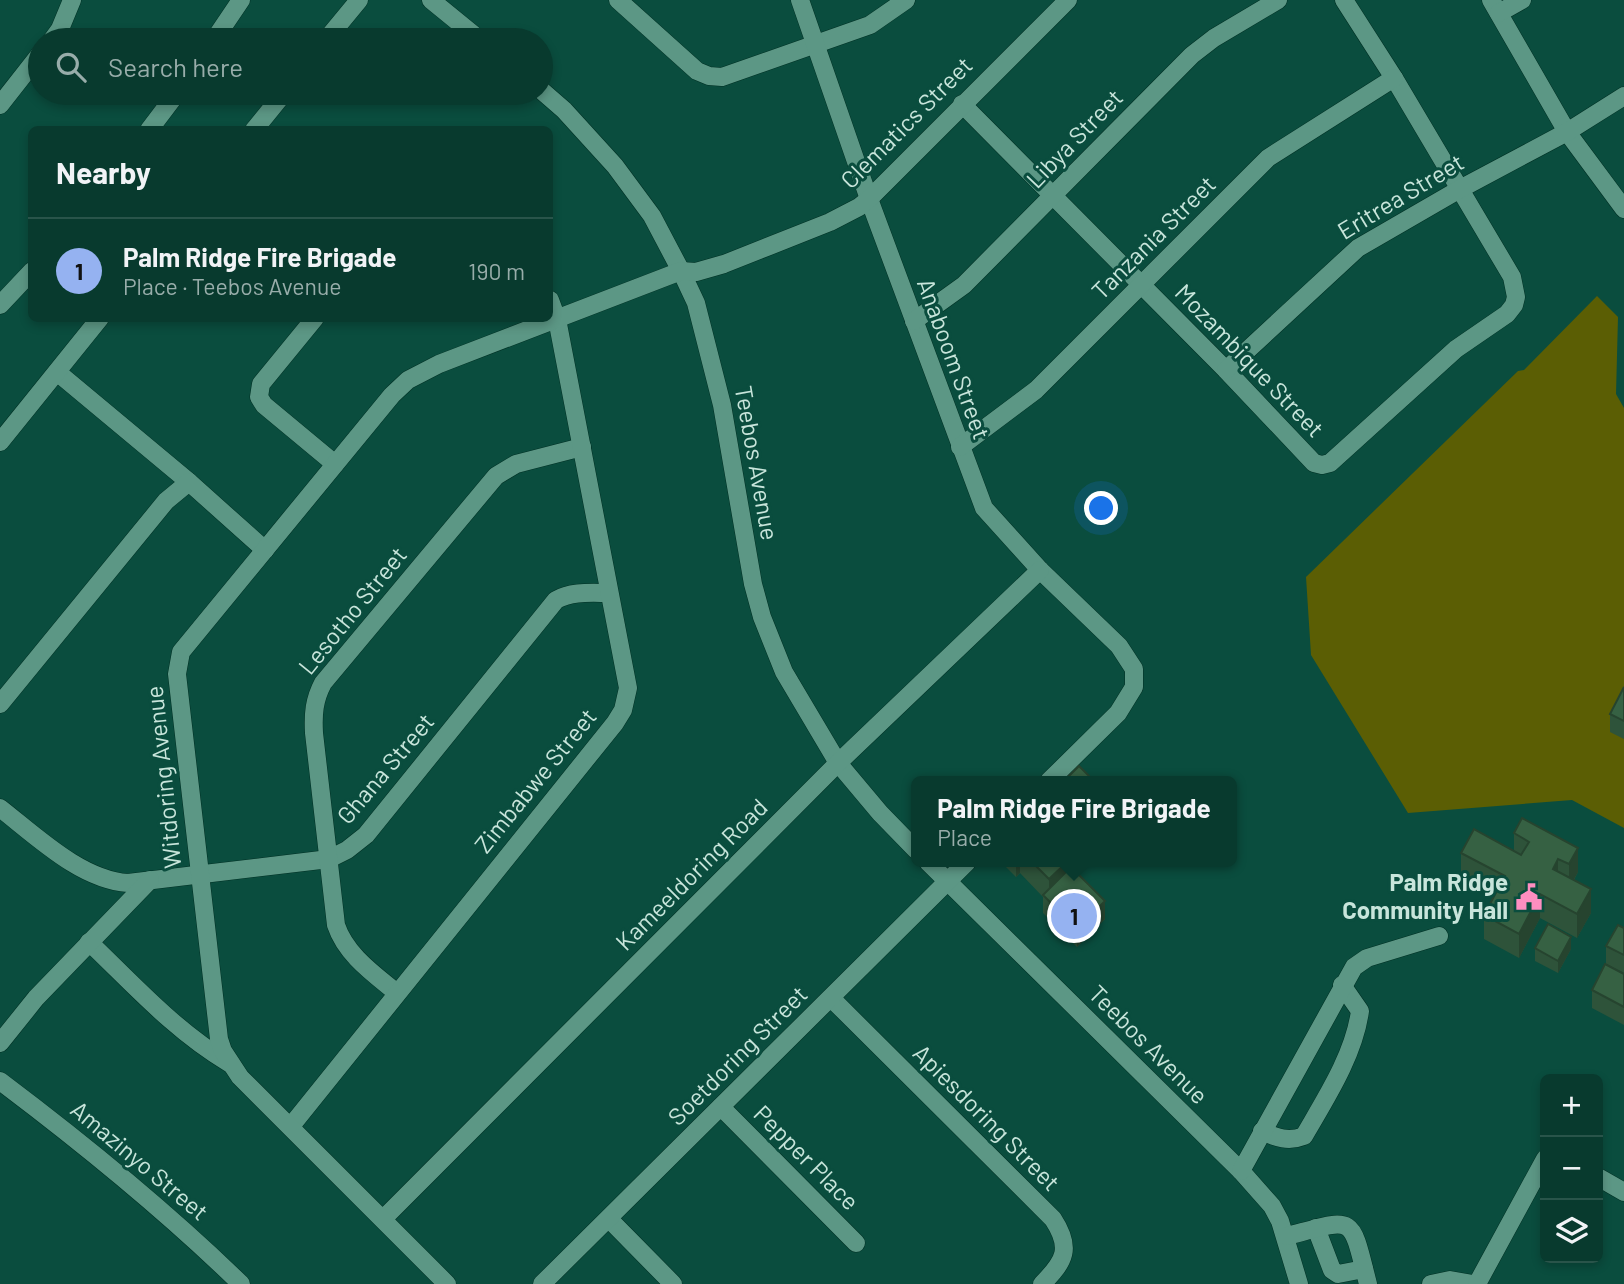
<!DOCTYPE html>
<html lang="en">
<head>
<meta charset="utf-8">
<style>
	:root { --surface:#083a2e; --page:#114136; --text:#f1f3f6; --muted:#98adaa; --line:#29544a; --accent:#95b2f1 }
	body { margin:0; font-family:Barlow,sans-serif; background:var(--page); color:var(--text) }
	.controls { position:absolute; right:21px; bottom:21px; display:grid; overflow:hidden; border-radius:10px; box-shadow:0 4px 10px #0003 }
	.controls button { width:63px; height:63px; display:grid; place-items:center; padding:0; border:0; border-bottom:2px solid var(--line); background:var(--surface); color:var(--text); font:35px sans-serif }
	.you { position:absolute; left:1102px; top:509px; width:24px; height:24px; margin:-18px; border:5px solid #fff; border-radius:50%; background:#1a73e8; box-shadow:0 0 0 10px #1a73e833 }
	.badge { display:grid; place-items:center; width:46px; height:46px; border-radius:50%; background:var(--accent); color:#111; font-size:23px; font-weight:700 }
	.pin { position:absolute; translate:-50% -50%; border:4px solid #fff; box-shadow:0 2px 7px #0006 }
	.popup { position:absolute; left:911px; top:776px; width:326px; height:91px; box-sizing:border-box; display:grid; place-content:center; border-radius:10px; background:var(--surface); filter:drop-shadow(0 2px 5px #0005); font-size:23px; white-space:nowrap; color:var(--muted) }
	.popup b { font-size:26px; color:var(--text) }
	.popup::after { content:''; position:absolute; left:50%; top:100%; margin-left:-14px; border:14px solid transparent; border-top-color:var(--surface) }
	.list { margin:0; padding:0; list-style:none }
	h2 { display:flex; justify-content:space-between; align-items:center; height:91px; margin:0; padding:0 28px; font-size:30px }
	h2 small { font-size:23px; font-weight:400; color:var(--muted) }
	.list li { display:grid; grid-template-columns:46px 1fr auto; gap:21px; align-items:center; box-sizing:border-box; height:105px; padding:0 28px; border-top:2px solid var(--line) }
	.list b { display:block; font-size:26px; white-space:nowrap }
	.list p { margin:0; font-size:23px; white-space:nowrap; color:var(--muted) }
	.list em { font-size:23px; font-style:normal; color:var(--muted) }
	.icon { flex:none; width:38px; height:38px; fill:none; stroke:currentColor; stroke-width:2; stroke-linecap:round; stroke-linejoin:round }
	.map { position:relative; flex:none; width:1624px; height:1284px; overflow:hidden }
	.search { position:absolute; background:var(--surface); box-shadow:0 4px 10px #0003; left:28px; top:28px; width:525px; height:77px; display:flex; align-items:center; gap:18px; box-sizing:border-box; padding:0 24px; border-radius:38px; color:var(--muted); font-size:26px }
	.panel { position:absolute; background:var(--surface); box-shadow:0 4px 10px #0003; left:28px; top:126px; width:525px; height:196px; border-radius:10px }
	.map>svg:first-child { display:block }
	.green { fill:#5b5e04 }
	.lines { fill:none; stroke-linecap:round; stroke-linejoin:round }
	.minor-casing { stroke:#003125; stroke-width:19 }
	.minor { stroke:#5c9785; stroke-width:18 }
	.wall { fill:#2e533a }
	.shaded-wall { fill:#26442f }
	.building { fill:#366143; stroke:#26442f; stroke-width:2 }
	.labels { text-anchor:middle; stroke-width:6; stroke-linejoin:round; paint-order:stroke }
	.street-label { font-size:24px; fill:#c8e5db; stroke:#0a4d3e }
	.poi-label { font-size:24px; font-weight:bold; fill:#c8e5db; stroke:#0a4d3e; text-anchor:end }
</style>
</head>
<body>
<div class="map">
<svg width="1624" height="1284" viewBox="0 0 1624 1284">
	<rect width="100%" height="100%" fill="#0a4d3e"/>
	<path class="green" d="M1597,296l21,21 -2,77 8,14v420l-52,-28 -164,13 -97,-158 -5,-78 212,-206 6,-1z"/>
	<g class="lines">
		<defs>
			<g id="minor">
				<path d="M431,0l49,40"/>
				<path d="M618,0l79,71 12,5 13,1 148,-52 36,-25"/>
				<path d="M800,0l69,199 115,309 56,62 79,76 15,23v18l-16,26 -69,68"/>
				<path d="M1491,0l76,132 57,77"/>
				<path d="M1499,13l23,-13"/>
				<path d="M52,40l8,-11 12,-29"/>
				<path d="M214,40l27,-40"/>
				<path d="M326,40l33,-40"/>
				<path d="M541,90l23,20 51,56 37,50 29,55 15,32 26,102 31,179 9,33 22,55 54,91 42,50 36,37"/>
				<path d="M962,104l264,266 88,93 8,2 8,-2 126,-114 51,-35 7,-9 2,-8 -4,-20 -118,-199 -50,-78"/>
				<path d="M0,105l40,-51"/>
				<path d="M149,130l28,-37"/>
				<path d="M254,130l30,-37"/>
				<path d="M0,305l32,-34"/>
				<path d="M315,318l-54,66 -2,13 5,8 71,59"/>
				<path d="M914,321l50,-36 228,-230 22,-17 64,-38"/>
				<path d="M1226,370l132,-122 102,-59 107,-57 57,-36"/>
				<path d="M57,372l132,110"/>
				<path d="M0,442l100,-124"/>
				<path d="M960,447l76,-57 232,-232 126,-80"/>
				<path d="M0,704l166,-203 23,-19 76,68"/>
				<path d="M0,808c36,28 81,72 128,75l201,-24 18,-9 19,-15 190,-235c16,-9 35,-7 53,-7"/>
				<path d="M928,862l313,309 31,35 8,15 19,63"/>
				<path d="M89,942c44,42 86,89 140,121"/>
				<path d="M397,993c-23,-19 -51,-38 -61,-68l-22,-192c-1,-19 0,-33 9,-50l173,-207 20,-12 66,-17"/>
				<path d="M831,998l222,221c19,29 12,42 -11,65"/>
				<path d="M0,1043l36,-45 114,-118"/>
				<path d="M0,1081c85,64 165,129 241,203"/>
				<path d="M721,1107l135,136"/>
				<path d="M291,1126l324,-403 8,-13 5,-22 -71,-369 -7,-19"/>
				<path d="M1262,1131c14,7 27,11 42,5 22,-38 50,-81 56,-125l-18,-26"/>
				<path d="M1241,1171l113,-204 13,-9 72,-22"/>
				<path d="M1598,1177l26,15"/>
				<path d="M383,1219l455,-456 202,-193"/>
				<path d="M609,1219l64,65"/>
				<path d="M1316,1228l16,42 6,4 26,-5"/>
				<path d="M1287,1236c69,-18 63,-23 81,48"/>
				<path d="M447,1284l-207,-207 -17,-26 -4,-12 -42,-365 4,-22 211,-257 16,-15 31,-16 242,-93 15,1 28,-8 106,-42 29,-15 10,-8 199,-199"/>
				<path d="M542,1284l425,-422"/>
				<path d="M1431,1284l19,-4 23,4"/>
				<path d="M1477,1284l68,-125"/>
			</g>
		</defs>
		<use href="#minor" class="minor-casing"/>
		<use href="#minor" class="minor"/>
	</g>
	<g class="wall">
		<path d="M1624,687v52l-14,-7v-18z"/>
		<path d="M1522,818l56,54 -4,8 17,33 -14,25 -37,-20 -21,40 -35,-19v-24l11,-20 -34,-18v-24l53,-3v-17z"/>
		<path d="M1002,862h90l-13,13 26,44 -28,28 -34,-34v-16l-23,-24 -4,4 -14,-14z"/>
		<path d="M1624,928v45l-18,-9v-18z"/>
		<path d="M1535,948l36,1 -13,24 -23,-12z"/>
		<path d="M1624,974v51l-32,-17v-18z"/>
	</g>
	<g class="shaded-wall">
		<path d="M1578,848v24l-9,16v-24z"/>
		<path d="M1558,859v24l-5,-14z"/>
		<path d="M1016,862h4v11l-4,4z"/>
		<path d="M1062,862h6l-1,24 -18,17v-24z"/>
		<path d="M1072,862h20l-20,19z"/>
		<path d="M1591,889v24l-14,25v-24z"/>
		<path d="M1540,894v24l-21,40v-24z"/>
		<path d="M1105,901v18l-28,28v-18z"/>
		<path d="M1571,937v12l-13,24v-12z"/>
	</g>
	<g class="building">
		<path d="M1624,687v34l-14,-7z"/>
		<path d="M1079,766l15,15h-28l-1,-1z"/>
		<path d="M1522,818l56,30 -9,16 -11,-5 -5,10 38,20 -14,25 -37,-20 -21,40 -35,-19 21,-39 -44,-23 13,-24 47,26 8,-13 -15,-9z"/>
		<path d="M1032,862h35l-18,17z"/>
		<path d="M1071,867l34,34 -28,28 -34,-34z"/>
		<path d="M1548,924l23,13 -13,24 -23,-13z"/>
		<path d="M1618,925l6,3v27l-18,-9z"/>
		<path d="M1605,964l19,10v33l-32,-17z"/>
	</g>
	<defs>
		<symbol id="civic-bare" viewBox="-9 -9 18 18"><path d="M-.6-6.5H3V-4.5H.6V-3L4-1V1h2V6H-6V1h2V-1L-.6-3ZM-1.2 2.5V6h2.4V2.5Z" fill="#fd8ec0" stroke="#0a4d3e" stroke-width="2.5" paint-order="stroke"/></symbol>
	</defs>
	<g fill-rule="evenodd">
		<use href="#civic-bare" x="1510" y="878" width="38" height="38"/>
	</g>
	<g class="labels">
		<g class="street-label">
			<text transform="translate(907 123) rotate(-45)" y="8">Clematics Street</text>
			<text transform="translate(1075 139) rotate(-46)" y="8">Libya Street</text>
			<text transform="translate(1401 197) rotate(-31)" y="8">Eritrea Street</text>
			<text transform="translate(1154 238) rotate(-45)" y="8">Tanzania Street</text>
			<text transform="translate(953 359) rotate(70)" y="8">Anaboom Street</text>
			<text transform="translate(1249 361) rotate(46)" y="8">Mozambique Street</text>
			<text transform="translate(756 463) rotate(80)" y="8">Teebos Avenue</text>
			<text transform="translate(353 611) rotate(-51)" y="8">Lesotho Street</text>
			<text transform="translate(386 769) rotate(-50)" y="8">Ghana Street</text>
			<text transform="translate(164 777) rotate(-96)" y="8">Witdoring Avenue</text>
			<text transform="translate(536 781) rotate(-51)" y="8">Zimbabwe Street</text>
			<text transform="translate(692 875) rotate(-45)" y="8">Kameeldoring Road</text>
			<text transform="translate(1148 1045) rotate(45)" y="8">Teebos Avenue</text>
			<text transform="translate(738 1056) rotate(-45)" y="8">Soetdoring Street</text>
			<text transform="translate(986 1118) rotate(45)" y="8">Apiesdoring Street</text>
			<text transform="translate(806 1158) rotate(45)" y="8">Pepper Place</text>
			<text transform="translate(139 1161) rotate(40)" y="8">Amazinyo Street</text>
		</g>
		<g class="poi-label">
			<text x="1508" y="891">Palm Ridge<tspan x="1508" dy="28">Community Hall</tspan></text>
		</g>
	</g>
</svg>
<div class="controls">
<button>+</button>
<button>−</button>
<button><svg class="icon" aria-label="layers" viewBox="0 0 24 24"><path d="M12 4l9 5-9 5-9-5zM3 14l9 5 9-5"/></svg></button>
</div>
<div class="you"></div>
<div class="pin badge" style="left:1074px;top:916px">1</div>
<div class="popup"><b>Palm Ridge Fire Brigade</b>Place</div>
<div class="search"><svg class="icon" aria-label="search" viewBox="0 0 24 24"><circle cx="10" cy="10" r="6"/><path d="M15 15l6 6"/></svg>Search here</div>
<section class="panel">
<h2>Nearby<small></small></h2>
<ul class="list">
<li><span class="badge">1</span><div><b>Palm Ridge Fire Brigade</b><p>Place · Teebos Avenue</p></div><em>190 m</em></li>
</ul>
</section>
</div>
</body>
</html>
